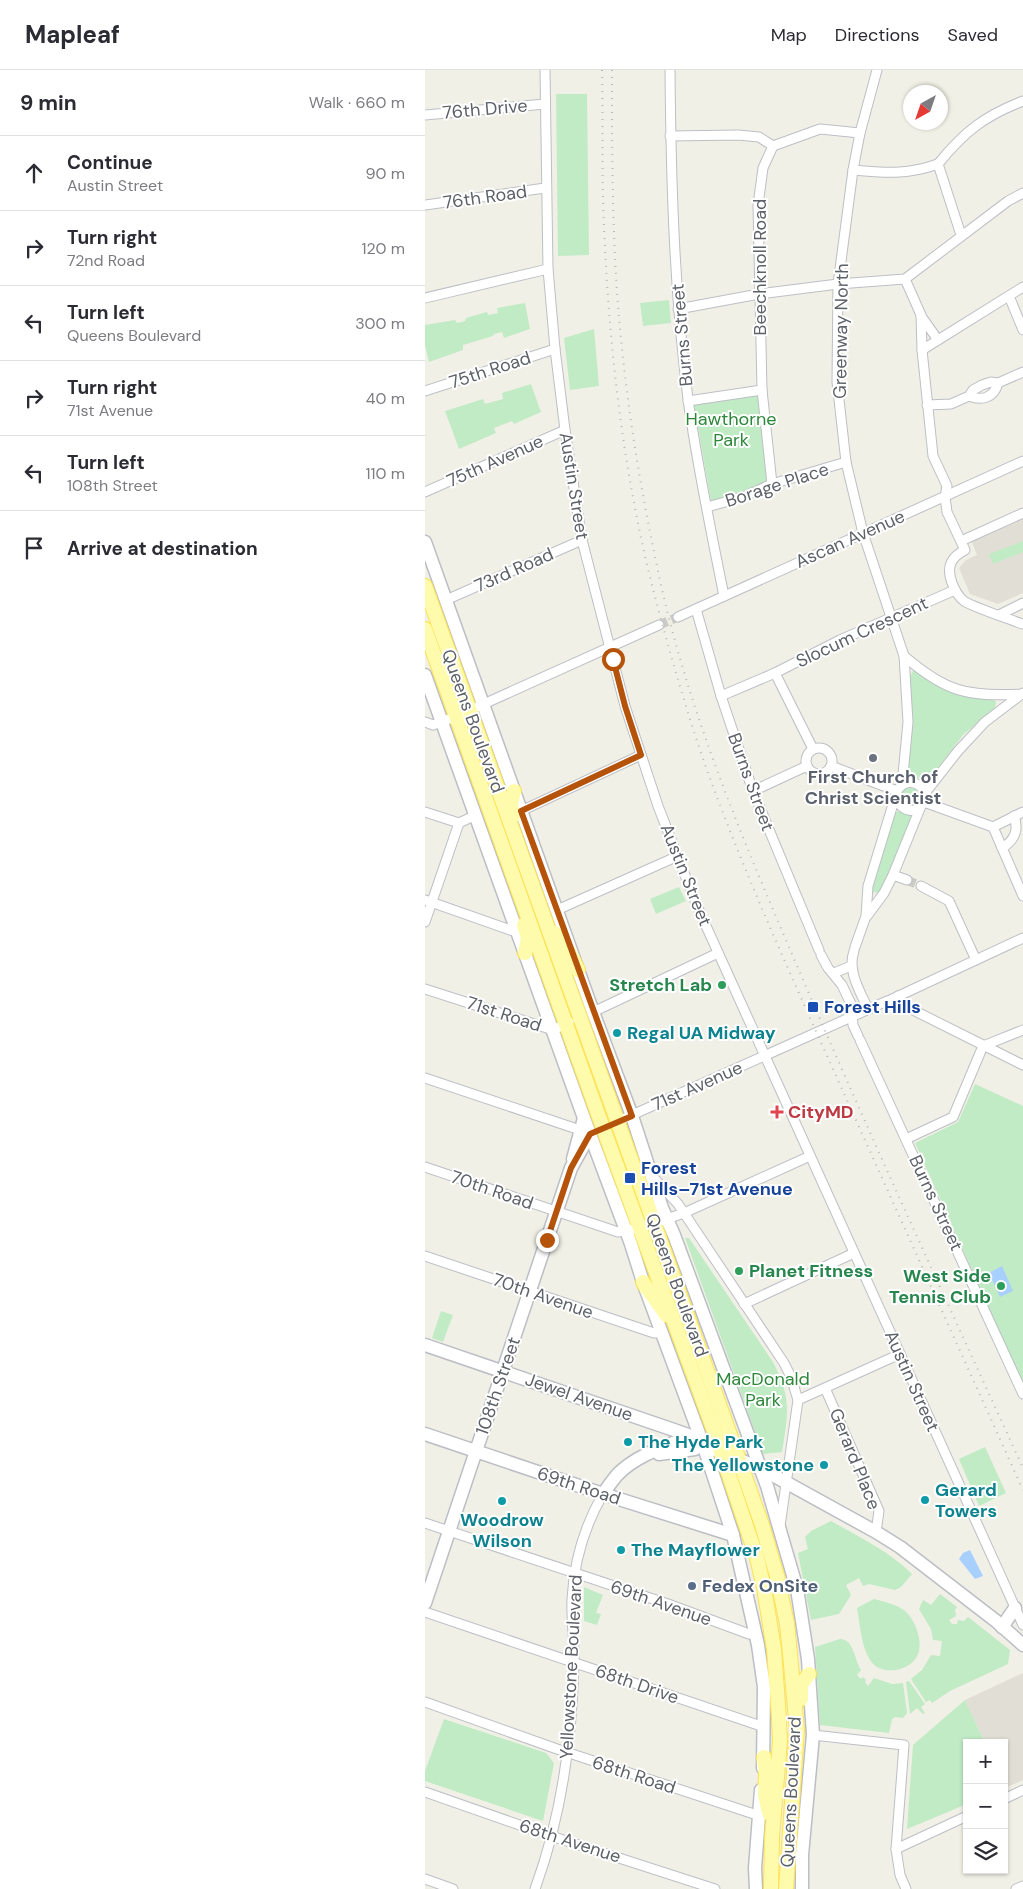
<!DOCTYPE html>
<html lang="en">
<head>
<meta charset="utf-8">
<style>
	:root { --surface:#fff; --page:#f7f7f7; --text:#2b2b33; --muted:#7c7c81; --line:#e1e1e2 }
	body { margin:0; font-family:"DM Sans",sans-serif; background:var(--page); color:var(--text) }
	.controls { position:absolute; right:15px; bottom:15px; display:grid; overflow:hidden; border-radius:0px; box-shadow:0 1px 4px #0004 }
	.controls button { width:45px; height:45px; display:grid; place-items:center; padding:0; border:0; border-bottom:1px solid var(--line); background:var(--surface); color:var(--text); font:25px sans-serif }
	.compass { position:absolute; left:478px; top:15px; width:45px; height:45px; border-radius:50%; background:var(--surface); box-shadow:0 1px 4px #0004; rotate:220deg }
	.stop { position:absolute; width:15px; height:15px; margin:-11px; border:4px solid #b45309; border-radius:50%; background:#fff }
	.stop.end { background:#b45309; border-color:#fff; box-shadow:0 1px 5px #0008 }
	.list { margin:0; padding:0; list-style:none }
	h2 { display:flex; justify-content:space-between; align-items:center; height:65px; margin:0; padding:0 20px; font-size:21px }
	h2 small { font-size:16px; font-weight:400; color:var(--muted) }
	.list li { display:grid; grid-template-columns:32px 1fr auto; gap:15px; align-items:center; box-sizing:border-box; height:75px; padding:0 20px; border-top:1px solid var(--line) }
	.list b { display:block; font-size:19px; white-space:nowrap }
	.list p { margin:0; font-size:16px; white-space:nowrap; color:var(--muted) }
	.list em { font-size:16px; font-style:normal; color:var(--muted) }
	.icon { flex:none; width:28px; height:28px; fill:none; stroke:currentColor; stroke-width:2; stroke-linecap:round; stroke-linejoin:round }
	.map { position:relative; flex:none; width:598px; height:1819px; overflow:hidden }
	header { display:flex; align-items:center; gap:30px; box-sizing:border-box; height:70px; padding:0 25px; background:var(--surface); border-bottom:1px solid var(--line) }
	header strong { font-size:24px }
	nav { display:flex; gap:28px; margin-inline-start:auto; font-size:18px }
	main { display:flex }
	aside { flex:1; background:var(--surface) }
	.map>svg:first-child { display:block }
	.education { fill:#e1dfd5 }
	.green { fill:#c0ebc5 }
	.water { fill:#a8d0ff }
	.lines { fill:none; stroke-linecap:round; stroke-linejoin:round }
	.street-tunnel { stroke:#ccccc6; stroke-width:9; stroke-dasharray:9 4.5; stroke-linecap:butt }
	.street-casing { stroke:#bdbfc6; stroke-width:11 }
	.secondary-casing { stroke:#bbbec5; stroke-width:15 }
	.primary-casing { stroke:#ffe151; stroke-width:16 }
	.street { stroke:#fff; stroke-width:9 }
	.secondary { stroke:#fff; stroke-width:12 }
	.primary { stroke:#fffbad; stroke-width:14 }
	.rail { stroke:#b7b8b9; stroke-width:2; stroke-dasharray:1 6; stroke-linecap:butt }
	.route { stroke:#b45309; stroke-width:6 }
	.worship-dot { fill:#6b7280; stroke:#fff; stroke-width:2 }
	.leisure-dot { fill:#2e9e5b; stroke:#fff; stroke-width:2 }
	.transit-dot { fill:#1a4fb4; stroke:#fff; stroke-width:2 }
	.culture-dot { fill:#0f9aa8; stroke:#fff; stroke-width:2 }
	.health-dot { fill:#e0444e; stroke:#fff; stroke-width:2 }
	.service-dot { fill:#5c6f8a; stroke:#fff; stroke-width:2 }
	.labels { text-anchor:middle; stroke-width:4; stroke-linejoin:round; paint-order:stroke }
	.street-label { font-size:18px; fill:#5d6168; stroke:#fff }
	.park-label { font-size:18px; fill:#2d873a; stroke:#fff }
	.worship-label { font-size:18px; font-weight:bold; fill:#5b616d; stroke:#fff }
	.leisure-label { font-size:18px; font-weight:bold; fill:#27864d; stroke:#fff; text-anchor:end }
	.transit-label { font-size:18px; font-weight:bold; fill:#164399; stroke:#fff; text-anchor:start }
	.culture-label { font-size:18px; font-weight:bold; fill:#0d838f; stroke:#fff; text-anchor:start }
	.health-label { font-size:18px; font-weight:bold; fill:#be3a42; stroke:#fff; text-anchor:start }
	.service-label { font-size:18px; font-weight:bold; fill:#4e5e75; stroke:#fff; text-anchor:start }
</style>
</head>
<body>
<header>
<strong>Mapleaf</strong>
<nav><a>Map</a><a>Directions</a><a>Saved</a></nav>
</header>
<main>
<aside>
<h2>9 min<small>Walk · 660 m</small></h2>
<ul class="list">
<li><svg class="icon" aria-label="ahead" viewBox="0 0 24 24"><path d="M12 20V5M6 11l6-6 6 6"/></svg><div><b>Continue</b><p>Austin Street</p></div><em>90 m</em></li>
<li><svg class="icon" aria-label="right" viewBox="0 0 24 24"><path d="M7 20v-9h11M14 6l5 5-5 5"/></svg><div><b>Turn right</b><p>72nd Road</p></div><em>120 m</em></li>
<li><svg class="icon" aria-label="left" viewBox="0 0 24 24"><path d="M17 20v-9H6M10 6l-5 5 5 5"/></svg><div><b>Turn left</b><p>Queens Boulevard</p></div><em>300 m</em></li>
<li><svg class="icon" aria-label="right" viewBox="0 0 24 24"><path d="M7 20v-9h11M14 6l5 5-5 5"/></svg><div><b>Turn right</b><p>71st Avenue</p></div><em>40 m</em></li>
<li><svg class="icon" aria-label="left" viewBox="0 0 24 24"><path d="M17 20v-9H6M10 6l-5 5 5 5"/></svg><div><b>Turn left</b><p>108th Street</p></div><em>110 m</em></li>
<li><svg class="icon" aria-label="arrive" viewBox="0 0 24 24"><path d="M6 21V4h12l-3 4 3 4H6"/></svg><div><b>Arrive at destination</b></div></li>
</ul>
</aside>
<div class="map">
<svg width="598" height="1819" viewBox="0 0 598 1819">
	<rect width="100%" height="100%" fill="#f1f0e6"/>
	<g class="education">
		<path d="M598,447v76l-25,11 -28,-10 -11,-26 7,-8 11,-5 -6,-15z"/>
		<path d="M598,1603v107l-18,8 -1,-45h-19l-20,-43z"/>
	</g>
	<g class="green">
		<path d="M131,24h31l2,161 -31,1z"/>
		<path d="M244,230l2,23 -28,3 -3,-23z"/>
		<path d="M100,233l5,26 -26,9 -2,-6 -8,2 -1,2 -30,9v5l-34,12 -4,-17v-20l30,-5 2,3 8,-2 1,-3 21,-6 1,3 10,-2 -1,-5z"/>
		<path d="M169,259l5,57 -29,4 -6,-52z"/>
		<path d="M106,314l10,28 -27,12 -2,-3 -18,7 2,5 -37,16 -14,-38 38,-12 2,5 18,-5 -1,-6z"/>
		<path d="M333,324l11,88 -16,8 -42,11 -17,-96z"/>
		<path d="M596,472l2,-1v11l-30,12 -4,-10z"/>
		<path d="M488,601h5l74,27 4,4 -1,6 -32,27 -33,43 -6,3 -12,-5c-9,-18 1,-40 0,-59 0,-11 -6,-39 1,-46z"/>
		<path d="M481,716l11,1 5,10 -5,9 -10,1 -7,-8v-8z"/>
		<path d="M474,741l12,5 1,5 -32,72 -8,-1v-7l22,-69 1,-3z"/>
		<path d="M254,817l7,14 -30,13 -6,-15z"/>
		<path d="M550,1014l48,22v278l-108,-241 43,-21z"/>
		<path d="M264,1168l84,124c19,36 15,52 9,90l-19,2 -78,-216z"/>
		<path d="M16,1241l12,4 -10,27 -11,-4z"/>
		<path d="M560,1377l21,46 -27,13 -20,-47z"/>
		<path d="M406,1451c28,16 58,30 81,53l-11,13 -6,3 -26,-6 -6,2 -4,-8 -13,7 5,10 -12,19 -28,6 -13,-67 10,-4 -3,-12 6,-6z"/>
		<path d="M159,1517l19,8 -7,18 5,1 -4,11 -13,-4z"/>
		<path d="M515,1524l17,13 -2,3 1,6 -7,4 3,4h5l1,-4 6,1 4,-4 42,33 -2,14 -58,27 -18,12 -2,-3 -4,2 -15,-23 11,-9 9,-15 9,1 2,-15 -9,-1 -2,-11 -12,-20 4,-9 8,5z"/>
		<path d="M449,1529c11,3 23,5 32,13 10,9 19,34 10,46 -9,14 -36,18 -46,2 -9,-15 -10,-35 -13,-52z"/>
		<path d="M415,1569c14,0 14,20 21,31l-4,5 4,4 2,-2 3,3 -1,2 3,4 6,-8 18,6 11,-1 4,30 -4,5 -8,-1 -3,2 -3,14 -69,-8 -5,-78z"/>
		<path d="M484,1611l16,23 -4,3 4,6 -2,1 -6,-6 -7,6 -4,-32z"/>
		<path d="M540,1630l20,43h-18v61l-60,25 6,-84z"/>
		<path d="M19,1649l102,34 8,10 -11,58 -118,-40v-10z"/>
	</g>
	<g class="water">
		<path d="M577,1196l11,25 -13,6 -11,-24z"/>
		<path d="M545,1480l13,26 -8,3 -16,-20 4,-6z"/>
	</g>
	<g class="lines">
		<g class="street-tunnel">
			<path d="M234,555l19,-8"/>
			<path d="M482,810l14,6"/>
		</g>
		<defs>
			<g id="street">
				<path d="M120,0l3,199 7,80 10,81 17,110 43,166 33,100 39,100 326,719"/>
				<path d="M245,0c1,110 4,220 18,329 9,66 23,132 36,197"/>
				<path d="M452,0l-17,63 -7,37 -15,114 -1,98 9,80 17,71 41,123 4,66 -6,63"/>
				<path d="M0,45l120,-11"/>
				<path d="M245,66l68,-1 21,2 14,9 47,-17 40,4"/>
				<path d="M513,94c26,-32 46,-48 85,-63"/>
				<path d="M513,94l23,71"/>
				<path d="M428,100c32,3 54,5 85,-6"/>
				<path d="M0,135l120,-17"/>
				<path d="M480,209l16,36 1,35 11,106 14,30 -2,11 2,15 18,38c-6,3 -11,6 -14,13 -5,11 4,31 13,38 8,6 46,18 58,23"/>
				<path d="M584,226l14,34"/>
				<path d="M0,228l123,-29"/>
				<path d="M253,239l81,-15 79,-10 67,-5 103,-78 15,-8"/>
				<path d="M496,246l17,24"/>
				<path d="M497,280l101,-63"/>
				<path d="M0,321l130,-42"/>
				<path d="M544,326c13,5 25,2 29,-13"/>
				<path d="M263,331l74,-11"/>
				<path d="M502,335l24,-1 18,-8 4,-6 9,-5 9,-3 7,1 25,-11"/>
				<path d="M347,414l-10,-94 -4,-185 5,-37 10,-22"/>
				<path d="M0,422l140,-62"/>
				<path d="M282,437l36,-10 29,-13 74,-22"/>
				<path d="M536,471l62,-28"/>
				<path d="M21,530l136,-60"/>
				<path d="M271,539l25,87 32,95 66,159"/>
				<path d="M574,545l24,-12"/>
				<path d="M253,547l345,-156"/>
				<path d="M479,586c42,36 63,41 118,38"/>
				<path d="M350,603l38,76"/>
				<path d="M296,626l54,-23 65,-33 115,-50"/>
				<path d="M0,652l8,3 24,-9 202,-91"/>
				<circle cx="394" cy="691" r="13"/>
				<path d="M406,696l66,25"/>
				<path d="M328,721l54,-25"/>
				<path d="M500,723l33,-42 27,-29 38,-29"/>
				<path d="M499,732l69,25"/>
				<path d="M96,741l120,-56"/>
				<path d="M0,742l34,11 17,-8"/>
				<path d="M568,757l30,69"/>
				<path d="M568,757l30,-15"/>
				<path d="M577,778c13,-8 17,-18 12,-32"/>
				<path d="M468,805l14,5"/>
				<path d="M496,816l28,15 27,59"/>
				<path d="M0,830l91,32"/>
				<path d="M132,840l121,-54"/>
				<path d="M442,846l17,-23 9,-18 28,-69"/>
				<path d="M0,852l34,-99"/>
				<path d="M430,877l11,-31 2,-30 29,-95c8,-14 26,-10 28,6 -4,19 -24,17 -29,0"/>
				<path d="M429,881c-7,20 6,40 14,58"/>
				<path d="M396,885l7,13 14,17 9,19 2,21 5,11"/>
				<path d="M409,903l17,-7"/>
				<path d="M0,919l128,41 16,-8"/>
				<path d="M473,926l3,8 122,61"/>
				<path d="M465,930l133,-62"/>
				<path d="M168,942l125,-59"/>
				<path d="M435,970l163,354"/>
				<path d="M0,1008l161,54"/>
				<path d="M189,1053l273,-122"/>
				<path d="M481,1069l47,-22 30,-71 40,-16"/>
				<path d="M0,1097l193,65 22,-4 44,-15 126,-57"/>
				<path d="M228,1107l25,27 106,159 7,14 7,23 -18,126"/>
				<path d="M0,1186l229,77h8"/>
				<path d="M319,1234l110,-51"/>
				<path d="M400,1318l54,123 -3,21"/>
				<path d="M373,1330l102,-46"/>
				<path d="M0,1453l243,81 81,30h6"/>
				<path d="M0,1542l339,115"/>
				<path d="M0,1632l132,47 203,67"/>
				<path d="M388,1665l91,10 -8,104 4,26 6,14"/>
				<path d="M0,1722l126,44 164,53"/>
				<path d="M579,1729l19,-9"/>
				<path d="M471,1779l71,-33"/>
				<path d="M0,1809l28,10"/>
				<path d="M110,1819c26,-71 37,-149 39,-225 1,-21 -3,-43 -2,-65 2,-38 12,-72 31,-105"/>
				<path d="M591,1819l7,-3"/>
			</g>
			<g id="secondary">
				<path d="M0,472l168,470 39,104 30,92 12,27 93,251 30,103 11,70 5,76 -11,120v34"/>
				<path d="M0,605l159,443 47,126 12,38 60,162 30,91 25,110 6,42 -1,81"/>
				<path d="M148,1089l11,-41"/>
				<path d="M0,1275l249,85 17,6 17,11 52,21 116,64 24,15 96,74 27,24"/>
				<path d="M0,1364l178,60 130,41"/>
				<path d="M234,1384l36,-5 8,-5"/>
				<path d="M178,1424c4,-6 9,-13 14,-19 19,-20 49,-29 74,-39"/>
				<path d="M0,1533l146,-435 19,-34"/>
				<path d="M577,1557l13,-19"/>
				<path d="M331,1819l-1,-21 6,-78"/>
			</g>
			<g id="primary">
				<path d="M0,516l308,857 29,82 15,51 10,48 3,30 7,76 -11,159"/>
				<path d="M0,559l173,485 115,314 44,130 7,30 10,61 5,70 1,22 -8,96 -1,52"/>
				<path d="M88,746l-2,-11 3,-14"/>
				<path d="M99,855l4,13 -3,15"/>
				<path d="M130,863l13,17 10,20"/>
				<path d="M218,1212c7,12 16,21 23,33"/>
				<path d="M376,1629v-14l8,-11"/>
				<path d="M339,1687l2,17 -1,21 4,18"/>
			</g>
		</defs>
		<use href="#street" class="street-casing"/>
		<use href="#secondary" class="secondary-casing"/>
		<use href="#primary" class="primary-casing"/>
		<use href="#street" class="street"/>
		<use href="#secondary" class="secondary"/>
		<use href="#primary" class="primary"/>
		<g class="rail">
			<path d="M177,0c1,43 0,85 1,128 4,132 18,267 51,395 16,60 33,121 54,180 38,104 84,205 129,305 62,138 124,275 186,412"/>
			<path d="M187,0c0,74 0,148 5,222 7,99 23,197 44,293 31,137 85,262 140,390 71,166 147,329 222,493"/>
		</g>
	</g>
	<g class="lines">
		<path class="route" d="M122,1170l24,-72 19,-34 42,-18 -111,-305 120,-56 -16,-49 -12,-47"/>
	</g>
	<circle class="worship-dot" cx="448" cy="688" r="5"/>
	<g class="leisure-dot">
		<circle cx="297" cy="915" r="5"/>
		<circle cx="314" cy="1201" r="5"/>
		<circle cx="576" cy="1216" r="5"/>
	</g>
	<g class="transit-dot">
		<rect x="382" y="931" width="12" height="12" rx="2.5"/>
		<rect x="199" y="1102" width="12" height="12" rx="2.5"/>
	</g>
	<g class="culture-dot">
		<circle cx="192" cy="963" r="5"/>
		<circle cx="203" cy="1372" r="5"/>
		<circle cx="399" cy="1395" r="5"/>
		<circle cx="500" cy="1430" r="5"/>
		<circle cx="77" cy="1431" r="5"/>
		<circle cx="196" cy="1480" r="5"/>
	</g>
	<path class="health-dot" d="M349.5 1034.5h5v5h5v5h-5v5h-5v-5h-5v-5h5z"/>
	<circle class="service-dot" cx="267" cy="1516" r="5"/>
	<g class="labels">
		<g class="street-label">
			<text transform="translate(60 39) rotate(-5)" y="6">76th Drive</text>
			<text transform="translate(60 127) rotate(-8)" y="6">76th Road</text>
			<text transform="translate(335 197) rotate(-90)" y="6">Beechknoll Road</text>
			<text transform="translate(416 261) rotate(-89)" y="6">Greenway North</text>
			<text transform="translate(257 265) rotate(-95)" y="6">Burns Street</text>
			<text transform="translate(65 300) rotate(-18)" y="6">75th Road</text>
			<text transform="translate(70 391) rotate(-24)" y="6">75th Avenue</text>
			<text transform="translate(352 415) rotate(-18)" y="6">Borage Place</text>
			<text transform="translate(149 416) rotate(81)" y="6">Austin Street</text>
			<text transform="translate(425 469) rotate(-24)" y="6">Ascan Avenue</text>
			<text transform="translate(89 500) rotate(-24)" y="6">73rd Road</text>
			<text transform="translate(437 562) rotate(-25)" y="6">Slocum Crescent</text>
			<text transform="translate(48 651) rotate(70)" y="6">Queens Boulevard</text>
			<text transform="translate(326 712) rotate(70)" y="6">Burns Street</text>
			<text transform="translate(261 805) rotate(68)" y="6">Austin Street</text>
			<text transform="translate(79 944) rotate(18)" y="6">71st Road</text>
			<text transform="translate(272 1016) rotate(-24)" y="6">71st Avenue</text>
			<text transform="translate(67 1120) rotate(19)" y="6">70th Road</text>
			<text transform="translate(511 1133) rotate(65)" y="6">Burns Street</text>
			<text transform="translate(252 1215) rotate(70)" y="6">Queens Boulevard</text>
			<text transform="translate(118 1226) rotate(19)" y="6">70th Avenue</text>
			<text transform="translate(487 1311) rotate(66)" y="6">Austin Street</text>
			<text transform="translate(73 1316) rotate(-71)" y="6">108th Street</text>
			<text transform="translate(154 1327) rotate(19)" y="6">Jewel Avenue</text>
			<text transform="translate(430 1389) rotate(68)" y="6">Gerard Place</text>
			<text transform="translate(154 1416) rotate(18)" y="6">69th Road</text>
			<text transform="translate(236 1533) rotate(19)" y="6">69th Avenue</text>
			<text transform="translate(146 1597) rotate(-87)" y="6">Yellowstone Boulevard</text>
			<text transform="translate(212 1614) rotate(19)" y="6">68th Drive</text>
			<text transform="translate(209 1705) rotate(18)" y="6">68th Road</text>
			<text transform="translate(366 1722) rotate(-87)" y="6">Queens Boulevard</text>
			<text transform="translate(145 1771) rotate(18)" y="6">68th Avenue</text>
		</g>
		<g class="park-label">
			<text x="306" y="355">Hawthorne<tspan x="306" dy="21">Park</tspan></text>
			<text x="338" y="1315">MacDonald<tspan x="338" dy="21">Park</tspan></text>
		</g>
		<g class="worship-label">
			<text x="448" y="713">First Church of<tspan x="448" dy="21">Christ Scientist</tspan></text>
		</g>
		<g class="leisure-label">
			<text x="287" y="921">Stretch Lab</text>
			<text x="324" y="1207" text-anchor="start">Planet Fitness</text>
			<text x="566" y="1212">West Side<tspan x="566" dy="21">Tennis Club</tspan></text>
		</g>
		<g class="transit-label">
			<text x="399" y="943">Forest Hills</text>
			<text x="216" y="1104">Forest<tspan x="216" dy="21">Hills–71st Avenue</tspan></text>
		</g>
		<g class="culture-label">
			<text x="202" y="969">Regal UA Midway</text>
			<text x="213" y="1378">The Hyde Park</text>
			<text x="389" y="1401" text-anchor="end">The Yellowstone</text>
			<text x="510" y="1426">Gerard<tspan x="510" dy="21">Towers</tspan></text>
			<text x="77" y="1456" text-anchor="middle">Woodrow<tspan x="77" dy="21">Wilson</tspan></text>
			<text x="206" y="1486">The Mayflower</text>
		</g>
		<g class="health-label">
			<text x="363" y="1048">CityMD</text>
		</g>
		<g class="service-label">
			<text x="277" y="1522">Fedex OnSite</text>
		</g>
	</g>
</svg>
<div class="controls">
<button>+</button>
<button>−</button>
<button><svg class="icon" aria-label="layers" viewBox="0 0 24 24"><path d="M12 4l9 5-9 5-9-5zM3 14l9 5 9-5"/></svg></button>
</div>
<svg class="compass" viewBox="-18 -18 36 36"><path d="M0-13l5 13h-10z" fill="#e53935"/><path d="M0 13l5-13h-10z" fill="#7c7c81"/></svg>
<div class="stop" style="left:188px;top:589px"></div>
<div class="stop end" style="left:122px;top:1170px"></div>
</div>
</main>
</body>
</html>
